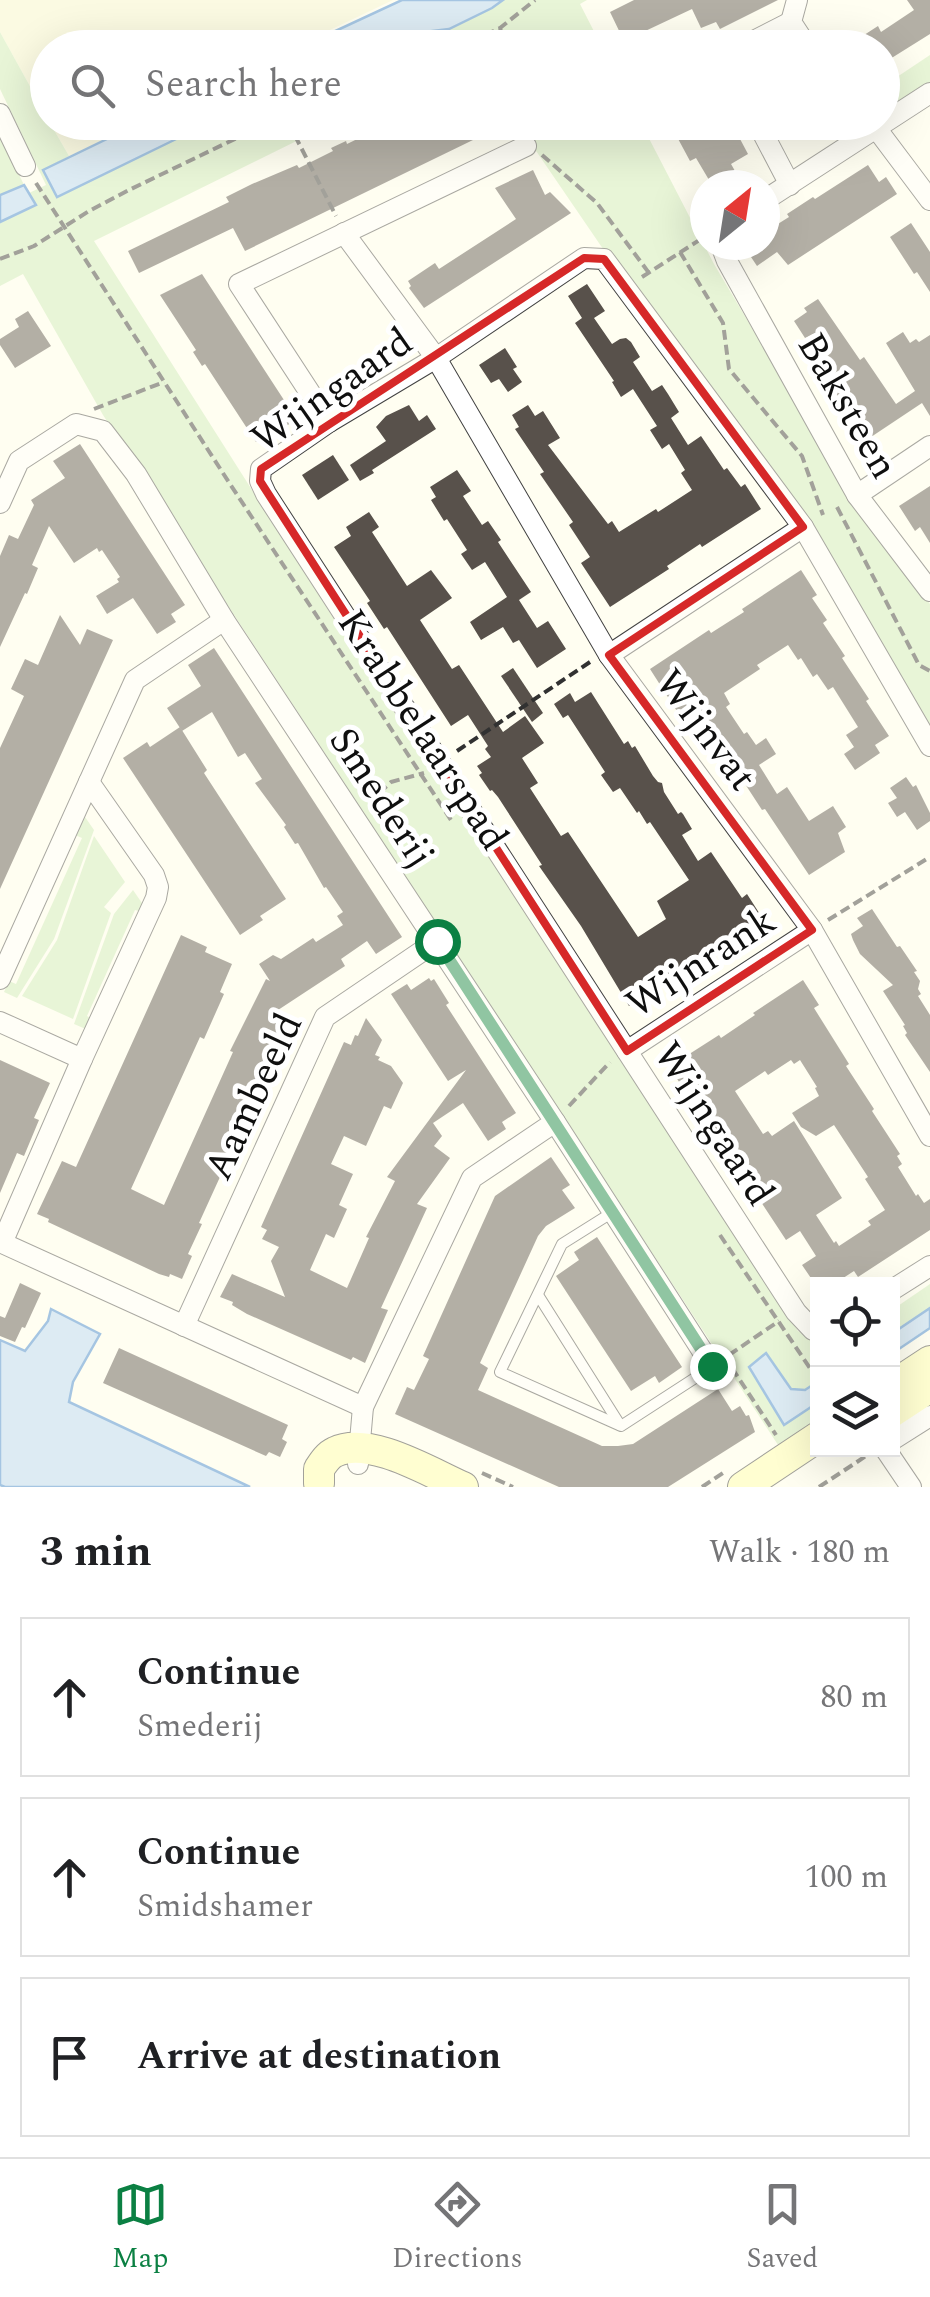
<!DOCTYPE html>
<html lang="en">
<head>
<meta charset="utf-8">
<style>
	:root { --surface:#fff; --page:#f6f6f6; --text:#202124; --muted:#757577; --line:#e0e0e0; --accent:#0b8043 }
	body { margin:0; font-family:Spectral,serif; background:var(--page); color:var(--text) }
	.controls { position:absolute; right:30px; bottom:30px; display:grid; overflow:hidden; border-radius:0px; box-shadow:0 10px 40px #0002 }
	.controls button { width:90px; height:90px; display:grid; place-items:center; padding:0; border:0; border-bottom:2px solid var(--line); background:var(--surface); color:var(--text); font:50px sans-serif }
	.compass { position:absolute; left:690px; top:170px; width:90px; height:90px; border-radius:50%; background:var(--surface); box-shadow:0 10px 40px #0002; rotate:30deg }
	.stop { position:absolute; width:30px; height:30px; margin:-22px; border:8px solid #0b8043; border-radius:50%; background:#fff }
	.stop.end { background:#0b8043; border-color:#fff; box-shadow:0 2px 10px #0008 }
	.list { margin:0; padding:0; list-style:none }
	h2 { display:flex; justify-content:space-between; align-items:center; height:130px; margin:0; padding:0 40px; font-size:42px }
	h2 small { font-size:32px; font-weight:400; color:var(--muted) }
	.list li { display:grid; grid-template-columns:65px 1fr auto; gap:30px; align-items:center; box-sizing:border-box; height:160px; margin:0 20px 20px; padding:0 20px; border:2px solid var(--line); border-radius:0px }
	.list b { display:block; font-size:38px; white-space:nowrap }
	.list p { margin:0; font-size:32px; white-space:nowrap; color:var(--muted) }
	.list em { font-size:32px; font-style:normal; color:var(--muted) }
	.icon { flex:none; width:55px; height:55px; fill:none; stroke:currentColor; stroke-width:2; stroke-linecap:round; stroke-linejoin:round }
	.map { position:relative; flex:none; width:930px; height:1487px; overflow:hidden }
	.search { position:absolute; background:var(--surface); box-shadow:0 10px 40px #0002; left:30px; right:30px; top:30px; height:110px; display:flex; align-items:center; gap:25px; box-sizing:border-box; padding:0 35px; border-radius:55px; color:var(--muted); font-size:38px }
	.sheet { height:670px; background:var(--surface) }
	nav { display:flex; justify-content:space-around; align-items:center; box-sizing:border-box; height:140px; border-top:2px solid var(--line); background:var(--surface); font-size:28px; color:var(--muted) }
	nav a { display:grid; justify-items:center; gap:5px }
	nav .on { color:var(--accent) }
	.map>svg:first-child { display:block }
	.farmland { fill:#f5f6d0 }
	.green { fill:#cdebb9 }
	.water { fill:#b4d6f7; stroke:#3982d0; stroke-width:2.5 }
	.building { fill:#58514b; fill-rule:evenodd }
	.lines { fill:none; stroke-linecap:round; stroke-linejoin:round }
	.lane-casing { stroke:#424242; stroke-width:12 }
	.street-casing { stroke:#424242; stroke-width:22 }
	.secondary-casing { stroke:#313131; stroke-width:32 }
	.path { stroke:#313131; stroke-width:4; stroke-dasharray:10 5; stroke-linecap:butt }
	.lane { stroke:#fff; stroke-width:10 }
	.street { stroke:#fff; stroke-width:20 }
	.secondary { stroke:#feffac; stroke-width:30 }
	.route { stroke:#0b8043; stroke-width:12 }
	.marked { fill:none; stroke:#d62828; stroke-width:8; stroke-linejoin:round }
	.labels { text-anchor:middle; stroke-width:10; stroke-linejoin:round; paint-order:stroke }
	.street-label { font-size:40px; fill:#0f0f0f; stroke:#fff }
</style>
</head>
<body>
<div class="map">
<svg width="930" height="1487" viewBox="0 0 930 1487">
	<rect width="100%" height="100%" fill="#fffef1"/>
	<g class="farmland">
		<path d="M0,0h393l-99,47 -246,1 -1,69 -47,-85z"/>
		<path d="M50,123h88l-69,33z"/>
	</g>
	<g class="green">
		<path d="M503,0h84l-7,4 22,43 -240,1 21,-11 66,-8 43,-21z"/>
		<path d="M0,32l47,85 1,5 2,1 19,33 -26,14 14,27 152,-74h124l-239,118 247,389 457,701 19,10v41l-12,8 -14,-1 -7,36 33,-22v25l-35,23 -679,-1036 -80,-141 -23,12v-64l36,-17 -7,-12 17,-8 -46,-96z"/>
		<path d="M930,55v30l-37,24 -10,-15 -1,-7z"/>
		<path d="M517,123h124l73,141 131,221 85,119v131l-120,-211 -209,-278z"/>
		<path d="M0,135l24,50 -24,10z"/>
		<path d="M85,817l9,13 -40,109 -37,59 -13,-6 5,-11 7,3 66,-146 -7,-3z"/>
		<path d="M94,836l31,46 -21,25 7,6 -38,106 -51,-23 35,-56z"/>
		<path d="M133,890l11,16 -2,6 -7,-2 -48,106 6,4 -5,10 -14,-6 40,-110z"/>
		<path d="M930,1284v24l-37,25 -1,-23z"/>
	</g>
	<g class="water">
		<path d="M402,0h101l-11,8 -43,21 -66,8 -21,10h-61z"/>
		<path d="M140,123h69l-152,74 -14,-27z"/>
		<path d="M24,185l12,20 -36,17v-27z"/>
		<path d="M930,1308v20l-37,25v-20z"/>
		<path d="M51,1309l49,25 -27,48 -4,20 181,85h-245l-5,-2v-145l25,11 23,-30z"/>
		<path d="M766,1353l25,36 14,1 12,-8v21l-33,22 -35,-58z"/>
	</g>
	<g class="building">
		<path d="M634,0h144l-58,29 -4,-7 -15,6 -9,-19 -68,32 -14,-29z"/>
		<path d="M907,0h23v34l-48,30v-16h-38l34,-22 3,6 33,-22z"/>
		<path d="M392,122h118l-265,129 -12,-23 -94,45 -11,-22 101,-49 -3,-5 26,-13 45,-19 2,3 34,-17 -2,-3 15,-7 1,3z"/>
		<path d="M669,122h62l17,32 -17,10 4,7 -23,14 -16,-27 -6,3z"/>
		<path d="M868,165l11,17 7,-5 11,17 -109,71 -11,-13 -20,14 -14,-21h22v-13l24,-15 -2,-3 26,-17 2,2z"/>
		<path d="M533,170l12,25 5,-3 21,21 -147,95 -15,-20 2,-2 -3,-5 27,-18 4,6 77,-50 -21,-31z"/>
		<path d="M911,223l19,29v40l-13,-20 -3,2 -24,-37z"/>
		<path d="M202,274l95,146 -41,22 -51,-78 -3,2 -9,-14 3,-2 -36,-55z"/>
		<path d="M587,284l18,27 -11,7 18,26 8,-5 6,-1 5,4 9,15 -7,5 19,29 10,-6 6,9 11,18 -8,6 17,27 13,-9 23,34 3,-2 14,19 4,-3 16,25 -59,38 -2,-3 -33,22 2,3 -59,38 -29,-44 9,-6 -21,-32 4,-3 -33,-48 4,-2 -29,-43 4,-2 -7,-12 16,-10 7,11 8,-5 17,27 -12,7 60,79 4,-3 7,11 37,-23 2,3 34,-22 -11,-17 4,-3 -16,-26 -7,5 -12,-19 7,-4 -24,-37 -12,8 -9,-15 2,-1 -39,-58 7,-5 -14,-22z"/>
		<path d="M818,299l42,61 4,-3 32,47 19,-13 -29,-48 17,-11 7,11 6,-4 3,3 11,-7v81l-8,-13 -63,42 -16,-25 5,-3 -29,-46 3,-2 -2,-3 10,-7 -17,-25 -8,4 -11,-17 13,-9 -3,-4z"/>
		<path d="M28,311l23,35 -36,22 -15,-23v-6l19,-12 -4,-8z"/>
		<path d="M505,348l12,19 -4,2 9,13 -14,10 -9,-13 -8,4 -12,-18z"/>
		<path d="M409,405l10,16 8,-6 9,14 -64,41 2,3 -14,8 -10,-16 36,-24 -10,-14 10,-11z"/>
		<path d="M80,444l105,161 -14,9 5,8 -19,12 -24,-36 -26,16 -11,-18 23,-14 -2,-3 3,-2 -18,-27 -3,2 -2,-4 -23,15 -25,-37 -17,39 6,3 -11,26 -2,-1 -25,54v-91l9,-21 9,4 16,-34 -3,-5 34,-22 -12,-17z"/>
		<path d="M333,455l16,25 -31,20 -16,-25z"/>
		<path d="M457,470l14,21 -8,5 19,29 6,-4 13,19 -3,2 33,50 -12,8 18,28 11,-7 18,28 -29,19 -18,-28 -6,3 -10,-16 -22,13 -11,-18 37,-25 -22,-35 -13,8 -11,-16 6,-4 -20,-31 -3,2 -13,-21 5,-3 -6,-10z"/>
		<path d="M930,486v57l-10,-16 -5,4 -16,-25z"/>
		<path d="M369,512l10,15 -7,5 35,54 24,-16 21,28 -32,22 32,49 7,-4 44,67 22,-16 19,27 -22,15 16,25 -8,5 31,48 7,-4 70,105 28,-18 -9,-18 32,-21 -39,-58 -3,2 -8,-13 -2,2 -17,-25 -7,4 -12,-17 4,-3 -37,-57 -5,3 -9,-14 16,-11 5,9 16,-10 33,52 4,-3 4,7 3,-2 18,30 5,6 4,1 2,9 14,22 3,-2 2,2 9,15 -10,6 16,26 13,-9 31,46 5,-4 16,25 -50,33 -2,-3 -33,21 2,3 -51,33 -48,-80 -42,-60 3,-1 -44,-68 -6,-7 -2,1 -11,-16 3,-2 -5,-7 14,-9 -6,-8 3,-3 -20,-31 -17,11 -64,-99 -3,2 -17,-26 3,-2 -36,-54 17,-11 -5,-9z"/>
		<path d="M801,570l16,25 -5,3 15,22 -4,3 22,33 -3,2 27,41 -3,2 23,35 -14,9 5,8 -25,17 -11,-16 10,-7 -8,-12 12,-8 -25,-40 -5,3 -11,-16 -4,3 -12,-19 -3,2 -10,-15 -31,20 3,4 -36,24 6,11 -4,3 18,27 3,-2 9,13 10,-7 10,16 -17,11 18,29 10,-7 22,34 24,-15 13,21 -8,6 7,19 -36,23 -44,-66 -3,1 -28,-43 -3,2 -19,-30 -5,1 -19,-30 -8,6 -30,-47 59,-39 2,3 33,-21 -2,-3z"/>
		<path d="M60,615l20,30 7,-16 26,11 -113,249v-141l24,-52 -13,-7 14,-30 13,6z"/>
		<path d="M214,648l188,289 -26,17 -9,-13 -26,18 4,7 -70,46 17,7 -93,204 3,1 -14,30 4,2 -10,23 -12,-5 -1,3 -10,-3 -111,-52 1,-3 -12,-5 25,-53 14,6 105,-232 26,12 -2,5 27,12 -12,28 4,2 -20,45 -4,-2 -69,152 33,16 69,-153 -3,-1 36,-72 4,2 -11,-17 14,-9 8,4 32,-21 3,4 27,-17 -6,-9 6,-4 -17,-25 -2,1 -26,-45 -3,1 -11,-17 2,-2 -31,-42 7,-4 -17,-26 -7,4 -26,-45 -30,19 -15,-23 34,-22 -13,-21z"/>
		<path d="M513,668l30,45 -11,9 -31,-46z"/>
		<path d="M180,727l27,43 -3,3 82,126 -26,17 3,4 -23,15 -117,-177 24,-16 3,5z"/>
		<path d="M906,777l7,10 3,-2 14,28v8l-13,9 -12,-18 -8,5 -9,-14 9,-5 -7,-10z"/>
		<path d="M872,909l25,38 3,-1 17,25 -3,1 6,9 -2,8 3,5 -3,2 12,19v57l-25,-37 2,-2 -4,-7 2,-1 -22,-34 10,-6 -33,-31 -7,-14 -2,-6 12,-8 -6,-8z"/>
		<path d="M429,978l2,3 3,-2 15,24 -3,2 2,3 68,105 -14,9 4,7 -18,12 -25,-38 -30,20 9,13 -8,10 16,12 -33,46 10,4 -46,100 7,2 -23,53 -12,-6 -2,3 -104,-46 -15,-9 1,-3 -13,-5 12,-23 53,23 -14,-36 8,-14 -17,-8 5,-9 -6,-3 83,-185 7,3 4,-10 3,1 8,-18 16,22 -7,15 5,2 -2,3 13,6 12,17 -12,26 -7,-3 -18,40 -22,-10 -13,28 22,10 -14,31 8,4 -13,29 -8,-4 -16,36 37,18 22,-50 -3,-1 29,-56 -8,-4 79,-107 -18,11 -57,-87 16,-10 4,6z"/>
		<path d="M803,980l16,25 -5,3 35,56 -3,2 28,43 -2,2 28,43 -3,2 5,8 -4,3 18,29 2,-2 6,9 6,-4v31l-72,47 -4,-6 -20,13h-19l-13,-19 14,-9 -16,-25 -14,9 -84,-128 -2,1 -31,-46 50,-32 2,3 34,-23 -2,-2zM791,1060l3,4 6,-4 17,27 -2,1 4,8 -27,17 9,14 15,9 18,-11 34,52 -3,2 20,31 -17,11 3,4 -32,21 -3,-5 -2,2 -18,-28 26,-17 -48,-77 -22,15 -4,-5 -5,3 -28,-43 30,-20 3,4z"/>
		<path d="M0,1060l50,23 -16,35 5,2 -15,36 -7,-3 -17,40z"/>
		<path d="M551,1157l19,28 -8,5 13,18 -29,18 -8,10 -58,127 8,5 -10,22 124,56h16l15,-2 85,-55 14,22 8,-5 6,10 3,-1 6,17 -87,55h-109l-164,-73 12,-27 7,3 15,-31 -6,-3 72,-160z"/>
		<path d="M597,1237l85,130 -23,16 -4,-7 -24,15 -75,-115 23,-16 -5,-8z"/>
		<path d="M20,1283l21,10 -16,35 -3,-1 -7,15 -15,-6v-20l5,2z"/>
		<path d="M119,1348l169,77 -6,14 5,3 -7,15 -11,-5 -3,4 -163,-73z"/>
	</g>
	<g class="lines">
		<defs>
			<g id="lane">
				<path d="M613,1212l-51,32 -62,128 121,54 91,-59"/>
				<path d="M538,1295l82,130"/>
			</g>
			<g id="street">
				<path d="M797,0l-6,22 17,26"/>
				<path d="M740,48l51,-26"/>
				<path d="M0,114l25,52"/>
				<path d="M757,122l33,63"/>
				<path d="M876,128l54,72"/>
				<path d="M765,200l165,-107"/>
				<path d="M344,233l92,125 173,297 203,275 118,206"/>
				<path d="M721,245l6,16 130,234 73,96"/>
				<path d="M329,422l-90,-138 287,-138"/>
				<path d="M857,495l73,-49"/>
				<path d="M0,503l19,-42 57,-37 27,7 33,43 88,146 331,502 -83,56 -109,229 -5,57"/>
				<path d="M609,655l194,-128"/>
				<path d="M0,979l135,-299 89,-60"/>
				<path d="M0,1022l82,37 74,-161 2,-11 -4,-12 -65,-93"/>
				<path d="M627,1051l185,-121"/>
				<path d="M555,1122l157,244"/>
				<path d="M0,1242l363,165"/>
				<path d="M2,1243l80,-184"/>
				<path d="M892,1290l38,-24"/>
				<path d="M184,1326l141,-309 112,-76"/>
				<path d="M818,1330h-5l-17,-18 -530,-818 -6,-13 1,-12 68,-47 107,-64 148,-100 20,1 199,268 127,219"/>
				<path d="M892,1440l38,-24"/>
				<path d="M886,1450l25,37"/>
			</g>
			<g id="secondary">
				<path d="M892,1386l38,-25"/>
				<path d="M892,1412l38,-25"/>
				<path d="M319,1483v-14c4,-6 9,-14 16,-17 34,-17 96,21 128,35"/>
				<path d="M743,1487l75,-50"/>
			</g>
		</defs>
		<use href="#lane" class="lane-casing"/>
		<use href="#street" class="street-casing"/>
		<use href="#secondary" class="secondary-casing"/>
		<g class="path">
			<path d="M500,28l6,20"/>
			<path d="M458,48l42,-20 35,-28"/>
			<path d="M288,122l48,94"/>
			<path d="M542,155l55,48 52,70"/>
			<path d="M36,183l194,301 221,336"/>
			<path d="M680,252l43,71 6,46 73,87 21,59"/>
			<path d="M0,259l34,-13 55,-35 40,-21 141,-68"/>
			<path d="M642,277l59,-38"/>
			<path d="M94,409l70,-27"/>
			<path d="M837,507l82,158 11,6"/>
			<path d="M457,751l133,-89"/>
			<path d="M366,799l9,-2 16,-15 33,-9"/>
			<path d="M828,920l102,-63"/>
			<path d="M569,1106l41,-44"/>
			<path d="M720,1235l98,145"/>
			<path d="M729,1355l50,-34"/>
			<path d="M732,1368l44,67"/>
			<path d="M482,1473l31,14"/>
			<path d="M702,1487l21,-14"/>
			<path d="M819,1487l50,-33"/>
		</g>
		<use href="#lane" class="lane"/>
		<use href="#street" class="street"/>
		<use href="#secondary" class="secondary"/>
	</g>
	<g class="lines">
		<path class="route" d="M437,941l275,425"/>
	</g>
	<path d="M0 0H930V1487H0ZM584,258l20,1 199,268 -194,128 203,275 -185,121 -367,-570 1,-12z" fill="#fffef1" fill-opacity=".55" fill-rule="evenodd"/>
	<path class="marked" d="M584,258l20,1 199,268 -194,128 203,275 -185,121 -367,-570 1,-12z"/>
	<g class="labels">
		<g class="street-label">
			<text transform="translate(331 389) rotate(-35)" y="14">Wijngaard</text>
			<text transform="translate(849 405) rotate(60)" y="14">Baksteen</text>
			<text transform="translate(424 729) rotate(57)" y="14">Krabbelaarspad</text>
			<text transform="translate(707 729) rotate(53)" y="14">Wijnvat</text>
			<text transform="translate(383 797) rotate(57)" y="14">Smederij</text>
			<text transform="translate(700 961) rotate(-33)" y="14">Wijnrank</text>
			<text transform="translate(252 1096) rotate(-65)" y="14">Aambeeld</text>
			<text transform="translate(715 1123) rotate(57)" y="14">Wijngaard</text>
		</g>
	</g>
</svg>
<div class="controls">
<button><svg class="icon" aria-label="locate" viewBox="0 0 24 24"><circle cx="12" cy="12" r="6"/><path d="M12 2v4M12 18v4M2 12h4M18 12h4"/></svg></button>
<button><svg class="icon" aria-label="layers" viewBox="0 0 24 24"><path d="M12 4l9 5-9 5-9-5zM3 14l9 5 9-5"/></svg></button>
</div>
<svg class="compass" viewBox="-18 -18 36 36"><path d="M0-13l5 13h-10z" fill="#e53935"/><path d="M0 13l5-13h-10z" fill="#757577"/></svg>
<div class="stop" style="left:437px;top:941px"></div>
<div class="stop end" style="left:712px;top:1366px"></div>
<div class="search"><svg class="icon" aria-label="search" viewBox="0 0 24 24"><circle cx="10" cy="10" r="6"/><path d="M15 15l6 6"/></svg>Search here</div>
</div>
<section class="sheet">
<h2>3 min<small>Walk · 180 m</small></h2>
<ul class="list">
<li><svg class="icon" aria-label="ahead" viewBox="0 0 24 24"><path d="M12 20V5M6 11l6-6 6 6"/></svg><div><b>Continue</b><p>Smederij</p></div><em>80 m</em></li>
<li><svg class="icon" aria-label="ahead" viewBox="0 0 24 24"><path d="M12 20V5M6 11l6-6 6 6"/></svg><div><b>Continue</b><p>Smidshamer</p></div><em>100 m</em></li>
<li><svg class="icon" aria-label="arrive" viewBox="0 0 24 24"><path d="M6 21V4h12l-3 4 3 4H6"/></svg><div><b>Arrive at destination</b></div></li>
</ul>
</section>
<nav>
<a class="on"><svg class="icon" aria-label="map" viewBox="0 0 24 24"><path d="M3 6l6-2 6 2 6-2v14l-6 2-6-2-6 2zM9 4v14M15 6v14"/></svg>Map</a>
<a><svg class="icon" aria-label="directions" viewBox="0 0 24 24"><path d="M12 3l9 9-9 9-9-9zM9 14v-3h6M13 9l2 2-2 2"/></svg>Directions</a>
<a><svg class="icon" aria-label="saved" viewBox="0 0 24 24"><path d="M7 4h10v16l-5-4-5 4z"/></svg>Saved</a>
</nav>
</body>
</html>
